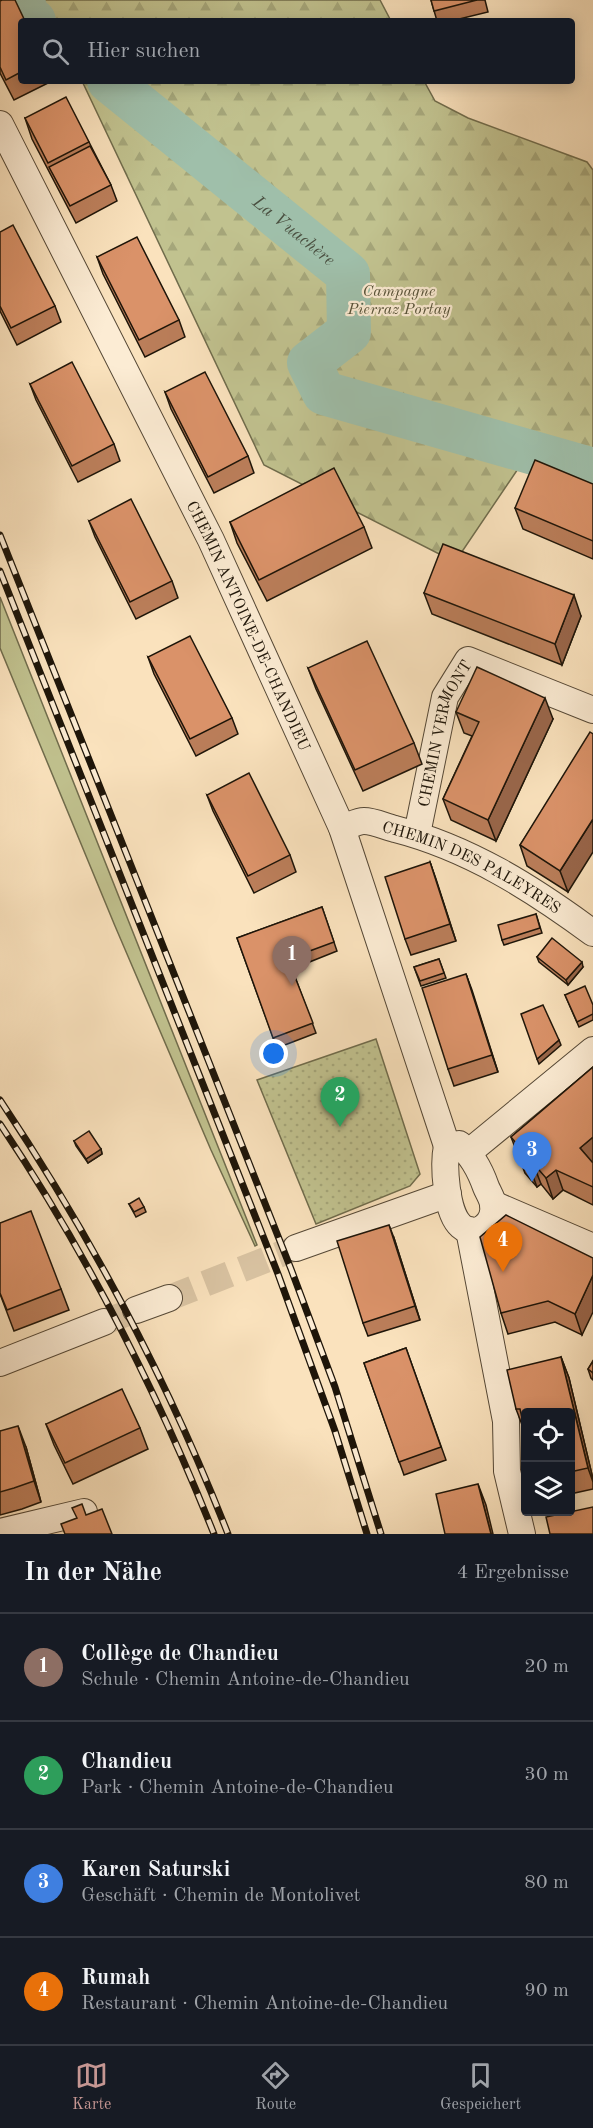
<!DOCTYPE html>
<html lang="de">
<head>
<meta charset="utf-8">
<style>
	:root { --surface:#171b24; --page:#242831; --text:#f1f3f6; --muted:#9ea1a6; --line:#363941; --accent:#c59692 }
	body { margin:0; font-family:"Old Standard TT",serif; background:var(--page); color:var(--text) }
	.controls { position:absolute; right:18px; bottom:18px; display:grid; overflow:hidden; border-radius:6px; box-shadow:0 3px 15px #0003 }
	.controls button { width:54px; height:54px; display:grid; place-items:center; padding:0; border:0; border-bottom:2px solid var(--line); background:var(--surface); color:var(--text); font:30px sans-serif }
	.you { position:absolute; left:274px; top:1054px; width:21px; height:21px; margin:-15px; border:4px solid #fff; border-radius:50%; background:#1a73e8; box-shadow:0 0 0 9px #1a73e833 }
	.badge { display:grid; place-items:center; width:39px; height:39px; border-radius:50%; background:var(--accent); color:#fff; font-size:20px; font-weight:700 }
	.pin { position:absolute; translate:-50% -50px; filter:drop-shadow(0 2px 3px #0008) }
	.pin::after { content:''; position:absolute; top:32px; width:21px; height:18px; background:inherit; clip-path:polygon(0 0,100% 0,50% 100%) }
	.list { margin:0; padding:0; list-style:none }
	h2 { display:flex; justify-content:space-between; align-items:center; height:78px; margin:0; padding:0 24px; font-size:26px }
	h2 small { font-size:20px; font-weight:400; color:var(--muted) }
	.list li { display:grid; grid-template-columns:39px 1fr auto; gap:18px; align-items:center; box-sizing:border-box; height:108px; padding:0 24px; border-top:2px solid var(--line) }
	.list b { display:block; font-size:22px; white-space:nowrap }
	.list p { margin:0; font-size:20px; white-space:nowrap; color:var(--muted) }
	.list em { font-size:20px; font-style:normal; color:var(--muted) }
	.icon { flex:none; width:33px; height:33px; fill:none; stroke:currentColor; stroke-width:2; stroke-linecap:round; stroke-linejoin:round }
	.map { position:relative; flex:none; width:593px; height:1534px; overflow:hidden }
	.search { position:absolute; background:var(--surface); box-shadow:0 3px 15px #0003; left:18px; right:18px; top:18px; height:66px; display:flex; align-items:center; gap:15px; box-sizing:border-box; padding:0 21px; border-radius:6px; color:var(--muted); font-size:22px }
	.sheet { height:510px; background:var(--surface) }
	nav { display:flex; justify-content:space-around; align-items:center; box-sizing:border-box; height:84px; border-top:2px solid var(--line); background:var(--surface); font-size:16px; color:var(--muted) }
	nav a { display:grid; justify-items:center; gap:3px }
	nav .on { color:var(--accent) }
	.map>svg:first-child { display:block }
	.grass { fill:#c1c28f; stroke:#706c4c; stroke-width:1.5 }
	.forest { fill:url(#forest-firs); stroke:#706c4c; stroke-width:1.5 }
	.park { fill:url(#park-dots); stroke:#706c4c; stroke-width:1.5 }
	.lines { fill:none; stroke-linecap:round; stroke-linejoin:round }
	.river { stroke:#9fbfaa; stroke-width:44 }
	.street-tunnel { stroke:#d9c3a2; stroke-width:26; stroke-dasharray:26 13; stroke-linecap:butt }
	.street-casing { stroke:#554836; stroke-width:28 }
	.street { stroke:#fcecd4; stroke-width:26 }
	.rail-casing { stroke:#1e1509; stroke-width:7 }
	.rail { stroke:#fcecd4; stroke-width:4.5; stroke-dasharray:14; stroke-linecap:butt }
	.wall { fill:#bb7e5a; stroke:#1e1509; stroke-width:1.5 }
	.shaded-wall { fill:#99664a; stroke:#1e1509; stroke-width:1.5 }
	.building { fill:#da9269; stroke:#1e1509; stroke-width:1.5 }
	.labels { text-anchor:middle; stroke-width:4.5; stroke-linejoin:round; paint-order:stroke }
	.park-label { font-size:16px; font-style:italic; fill:#575238; stroke:#fcecd4 }
	.street-label { font-size:16px; fill:#1e1509; stroke:#fcecd4 }
	.water-label { font-size:18px; font-style:italic; fill:#4b5041; stroke:#fcecd4 }
</style>
</head>
<body>
<div class="map">
<svg width="593" height="1534" viewBox="0 0 593 1534">
	<defs>
		<pattern id="forest-firs" width="22" height="20" patternUnits="userSpaceOnUse" patternTransform="scale(1.5)"><rect width="22" height="20" fill="#c1c28f"/><path d="M5 1l3.5 6h-7zM16 11l3.5 6h-7z" fill="#a5a67a"/></pattern>
		<pattern id="park-dots" width="8" height="8" patternUnits="userSpaceOnUse" patternTransform="scale(1.5)"><rect width="8" height="8" fill="#c1c28f"/><path d="M2 2h.1M6 6h.1" fill="none" stroke="#a5a67a" stroke-width="1.8" stroke-linecap="round"/></pattern>
	</defs>
	<rect width="100%" height="100%" fill="#fae2bd"/>
	<filter id="stains"><feTurbulence type="fractalNoise" baseFrequency=".00333" numOctaves="4"/><feColorMatrix values="0 0 0 0 .2 0 0 0 0 .09 0 0 0 0 .02 0 0 0 .5 -.17"/></filter>
	<radialGradient id="worn" r=".72"><stop offset=".6" stop-color="#630" stop-opacity="0"/><stop offset="1" stop-color="#630" stop-opacity=".3"/></radialGradient>
	<path class="grass" d="M0,597l257,648 -2,1 -44,-96 -96,-224 -115,-278z"/>
	<g class="forest">
		<path d="M43,0h337l11,21h-338z"/>
		<path d="M82,81h342l11,20 33,17 119,44 6,8v298l-63,-17 -75,111 -191,-97z"/>
	</g>
	<path class="park" d="M376,1039l44,135 -10,12 -94,38 -59,-144z"/>
	<g class="lines">
		<g class="river">
			<path d="M22,0l6,16 6,5"/>
			<path id="s1" d="M109,81l239,193 1,58 -40,31 15,30 269,77"/>
		</g>
		<g class="street-tunnel">
			<path d="M169,1298l127,-50"/>
			<path d="M104,1322l32,-12"/>
		</g>
		<defs>
			<g id="street">
				<path id="s2" d="M0,124l211,416 131,288 105,318"/>
				<path id="s3" d="M342,828c7,-2 15,-7 22,-7 10,0 22,6 31,8 74,19 137,59 198,104"/>
				<path id="s4" d="M417,834l28,-137 23,-37 125,50"/>
				<path d="M459,1144c13,11 21,26 27,43 2,5 6,11 7,17 3,18 -16,36 -32,22 -15,-13 -18,-61 -14,-80z"/>
				<path d="M469,1152l124,-102"/>
				<path d="M493,1204l100,43"/>
				<path d="M469,1230l37,191 1,50 15,63"/>
				<path d="M296,1248l152,-54"/>
				<path d="M136,1310l33,-12"/>
				<path d="M0,1363l104,-41"/>
				<path d="M0,1532l84,-20"/>
			</g>
		</defs>
		<use href="#street" class="street-casing"/>
		<use href="#street" class="street"/>
		<defs>
			<g id="rail">
				<path d="M0,535l291,734 44,118 46,147"/>
				<path d="M0,571l278,703 57,157 32,103"/>
				<path d="M0,1100c91,136 168,281 228,434"/>
				<path d="M0,1124c86,128 157,267 214,410"/>
			</g>
		</defs>
		<use href="#rail" class="rail-casing"/>
		<use href="#rail" class="rail"/>
	</g>
	<g class="wall">
		<path d="M431,0h54l3,12 -37,9h-14z"/>
		<path d="M0,1l21,20v60h31l-38,19 -14,-27z"/>
		<path d="M25,118l64,24 22,43 6,16 -41,22 -44,-84z"/>
		<path d="M0,232l55,74 6,16 -44,23 -17,-34z"/>
		<path d="M97,257l82,63 6,17 -40,20 -42,-83z"/>
		<path d="M30,384l84,60 6,17 -42,21 -42,-82z"/>
		<path d="M165,392l83,64 6,17 -40,20 -43,-84z"/>
		<path d="M593,484v75l-70,-30 -8,-21z"/>
		<path d="M89,521l83,60 6,17 -42,21 -41,-82z"/>
		<path d="M230,522l134,5 8,21 -105,53 -30,-58z"/>
		<path d="M424,593l157,23 -19,49 -130,-51z"/>
		<path d="M148,657l84,61 6,16 -42,22 -42,-82z"/>
		<path d="M308,668l106,75 8,21 -59,27 -47,-102z"/>
		<path d="M456,712l97,7 -57,122 -45,-21 -8,-21 29,-63 -8,-3z"/>
		<path d="M593,734l-25,158 -41,-26 -7,-21z"/>
		<path d="M207,795l83,60 6,17 -42,21 -41,-82z"/>
		<path d="M430,862l26,79 -45,14 -6,-16z"/>
		<path d="M322,907l15,44 -45,18 24,64 -39,15 -40,-110z"/>
		<path d="M536,914l6,19 -38,12 -2,-5z"/>
		<path d="M537,957l46,10 -15,18 -29,-23z"/>
		<path d="M439,959l7,19 -25,8 -7,-19z"/>
		<path d="M466,974l32,98 -44,14 -6,-17z"/>
		<path d="M565,995l28,10v15l-14,7z"/>
		<path d="M593,1067v138l-30,-15 -10,9 -12,-15 -4,3 -12,-14 -14,-36z"/>
		<path d="M74,1141l27,8 1,5 -14,9 -12,-17z"/>
		<path d="M129,1204l15,3 2,5 -10,5z"/>
		<path d="M0,1223l61,66 8,21 -55,21 -14,-37z"/>
		<path d="M394,1238l26,82 -52,16 -5,-13z"/>
		<path d="M593,1258l-11,77 -27,-13 -47,12 -7,-21z"/>
		<path d="M406,1348l40,112 -42,15 -40,-112z"/>
		<path d="M561,1357l8,21 24,101v10l-23,5v-81l-46,17 -8,-21z"/>
		<path d="M593,1361v19l-2,-2 -3,-9z"/>
		<path d="M46,1424l94,4 8,21 -75,35 -19,-39z"/>
		<path d="M0,1431l26,16 15,55 -19,7 -22,6z"/>
	</g>
	<g class="shaded-wall">
		<path d="M574,595l7,21 -19,49 -7,-21z"/>
		<path d="M545,698l8,21 -57,122 -8,-21z"/>
		<path d="M593,819v33l-25,40 -8,-21z"/>
		<path d="M430,862l6,17 20,62 -6,-17z"/>
		<path d="M582,962l1,5 -15,18 -2,-5z"/>
		<path d="M466,974l6,16 26,82 -6,-17z"/>
		<path d="M559,1040l2,5 -22,19 -2,-5z"/>
		<path d="M593,1137v27l-13,-16z"/>
		<path d="M101,1149l1,5 -14,9 -2,-4z"/>
		<path d="M533,1163l8,21 -4,3 -8,-21z"/>
		<path d="M556,1170l7,20 -10,9 -7,-21z"/>
		<path d="M389,1225l5,13 26,82 -5,-14z"/>
		<path d="M593,1275v37l-11,23 -7,-21z"/>
		<path d="M561,1357l8,21 24,101v3l-5,-14z"/>
		<path d="M18,1426l8,21 15,55 -7,-21z"/>
		<path d="M478,1484l8,21 7,29h-2z"/>
	</g>
	<g class="building">
		<path d="M2,0h13l10,21h-4v51l-15,8 -6,-13v-66z"/>
		<path d="M431,0h46l-43,11z"/>
		<path d="M66,97l23,45 -41,21 -23,-45z"/>
		<path d="M90,146l21,39 -41,21 -21,-39z"/>
		<path d="M13,225l42,81 -44,22 -11,-22v-74z"/>
		<path d="M137,237l42,83 -40,20 -42,-83z"/>
		<path d="M72,362l42,82 -42,22 -42,-82z"/>
		<path d="M205,372l43,84 -40,21 -43,-85z"/>
		<path d="M535,460l58,24v57l-78,-33z"/>
		<path d="M334,468l30,59 -105,53 -29,-58z"/>
		<path d="M131,499l41,82 -42,21 -41,-81z"/>
		<path d="M443,544l131,51 -19,49 -131,-51z"/>
		<path d="M190,636l42,82 -42,21 -42,-82z"/>
		<path d="M367,641l47,102 -59,27 -47,-102z"/>
		<path d="M477,667l68,31 -57,122 -45,-21 36,-77 -23,-10z"/>
		<path d="M590,732l3,2v85l-33,52 -40,-26z"/>
		<path d="M249,773l41,82 -42,21 -41,-81z"/>
		<path d="M430,862l20,62 -45,15 -20,-62z"/>
		<path d="M322,907l12,35 -46,17 25,64 -40,15 -36,-100z"/>
		<path d="M536,914l4,14 -38,12 -4,-15z"/>
		<path d="M552,938l30,24 -16,18 -29,-23z"/>
		<path d="M439,959l5,14 -24,8 -6,-14z"/>
		<path d="M466,974l26,81 -44,14 -26,-81z"/>
		<path d="M585,986l8,19v9l-16,8 -12,-27z"/>
		<path d="M543,1005l16,35 -22,19 -16,-45z"/>
		<path d="M593,1067v70l-13,11 13,15v24l-37,-17 -10,8 -13,-15 -4,3 -11,-13 3,-4 -10,-12z"/>
		<path d="M89,1131l12,18 -15,10 -12,-18z"/>
		<path d="M139,1198l5,9 -10,5 -5,-8z"/>
		<path d="M31,1211l30,78 -54,21 -7,-17v-70z"/>
		<path d="M506,1215l87,43v17l-18,39 -27,-13 -47,12 -21,-76z"/>
		<path d="M389,1225l26,81 -52,17 -26,-82z"/>
		<path d="M406,1348l35,99 -42,15 -35,-99z"/>
		<path d="M561,1357l27,111 -18,4v-59h-45v18l-5,-22h-4l-9,-39z"/>
		<path d="M593,1361v12l-5,-4z"/>
		<path d="M122,1389l18,39 -75,35 -19,-39z"/>
		<path d="M18,1426l16,55 -20,7 -14,4v-61z"/>
		<path d="M525,1438v12l-2,-11z"/>
		<path d="M478,1484l13,50h-46l-9,-40z"/>
		<path d="M82,1504l4,11 16,-6 10,25h-47l-4,-10 16,-6 -5,-10z"/>
		<path d="M593,1507v27h-43l-4,-17z"/>
	</g>
	<g class="labels">
		<g class="park-label">
			<text x="399" y="296">Campagne<tspan x="399" dy="18">Pierraz Portay</tspan></text>
		</g>
		<g class="street-label">
			<text dy="6" stroke="none"><textPath href="#s2" startOffset="560">CHEMIN ANTOINE-DE-CHANDIEU</textPath></text>
			<text dy="6" stroke="none"><textPath href="#s4" startOffset="105">CHEMIN VERMONT</textPath></text>
			<text dy="6" stroke="none"><textPath href="#s3" startOffset="141">CHEMIN DES PALEYRES</textPath></text>
		</g>
		<g class="water-label">
			<text dy="6" stroke="none"><textPath href="#s1" startOffset="238">La Vuachère</textPath></text>
		</g>
	</g>
	<rect width="100%" height="100%" filter="url(#stains)"/>
	<rect width="100%" height="100%" fill="url(#worn)"/>
</svg>
<div class="controls">
<button><svg class="icon" aria-label="locate" viewBox="0 0 24 24"><circle cx="12" cy="12" r="6"/><path d="M12 2v4M12 18v4M2 12h4M18 12h4"/></svg></button>
<button><svg class="icon" aria-label="layers" viewBox="0 0 24 24"><path d="M12 4l9 5-9 5-9-5zM3 14l9 5 9-5"/></svg></button>
</div>
<div class="you"></div>
<div class="pin badge" style="left:292px;top:986px;background:#8d6e63">1</div>
<div class="pin badge" style="left:340px;top:1127px;background:#2e9e5b">2</div>
<div class="pin badge" style="left:532px;top:1182px;background:#3f7fe0">3</div>
<div class="pin badge" style="left:503px;top:1272px;background:#e8710a">4</div>
<div class="search"><svg class="icon" aria-label="search" viewBox="0 0 24 24"><circle cx="10" cy="10" r="6"/><path d="M15 15l6 6"/></svg>Hier suchen</div>
</div>
<section class="sheet">
<h2>In der Nähe<small>4 Ergebnisse</small></h2>
<ul class="list">
<li><span class="badge" style="background:#8d6e63">1</span><div><b>Collège de Chandieu</b><p>Schule · Chemin Antoine-de-Chandieu</p></div><em>20 m</em></li>
<li><span class="badge" style="background:#2e9e5b">2</span><div><b>Chandieu</b><p>Park · Chemin Antoine-de-Chandieu</p></div><em>30 m</em></li>
<li><span class="badge" style="background:#3f7fe0">3</span><div><b>Karen Saturski</b><p>Geschäft · Chemin de Montolivet</p></div><em>80 m</em></li>
<li><span class="badge" style="background:#e8710a">4</span><div><b>Rumah</b><p>Restaurant · Chemin Antoine-de-Chandieu</p></div><em>90 m</em></li>
</ul>
</section>
<nav>
<a class="on"><svg class="icon" aria-label="map" viewBox="0 0 24 24"><path d="M3 6l6-2 6 2 6-2v14l-6 2-6-2-6 2zM9 4v14M15 6v14"/></svg>Karte</a>
<a><svg class="icon" aria-label="directions" viewBox="0 0 24 24"><path d="M12 3l9 9-9 9-9-9zM9 14v-3h6M13 9l2 2-2 2"/></svg>Route</a>
<a><svg class="icon" aria-label="saved" viewBox="0 0 24 24"><path d="M7 4h10v16l-5-4-5 4z"/></svg>Gespeichert</a>
</nav>
</body>
</html>
